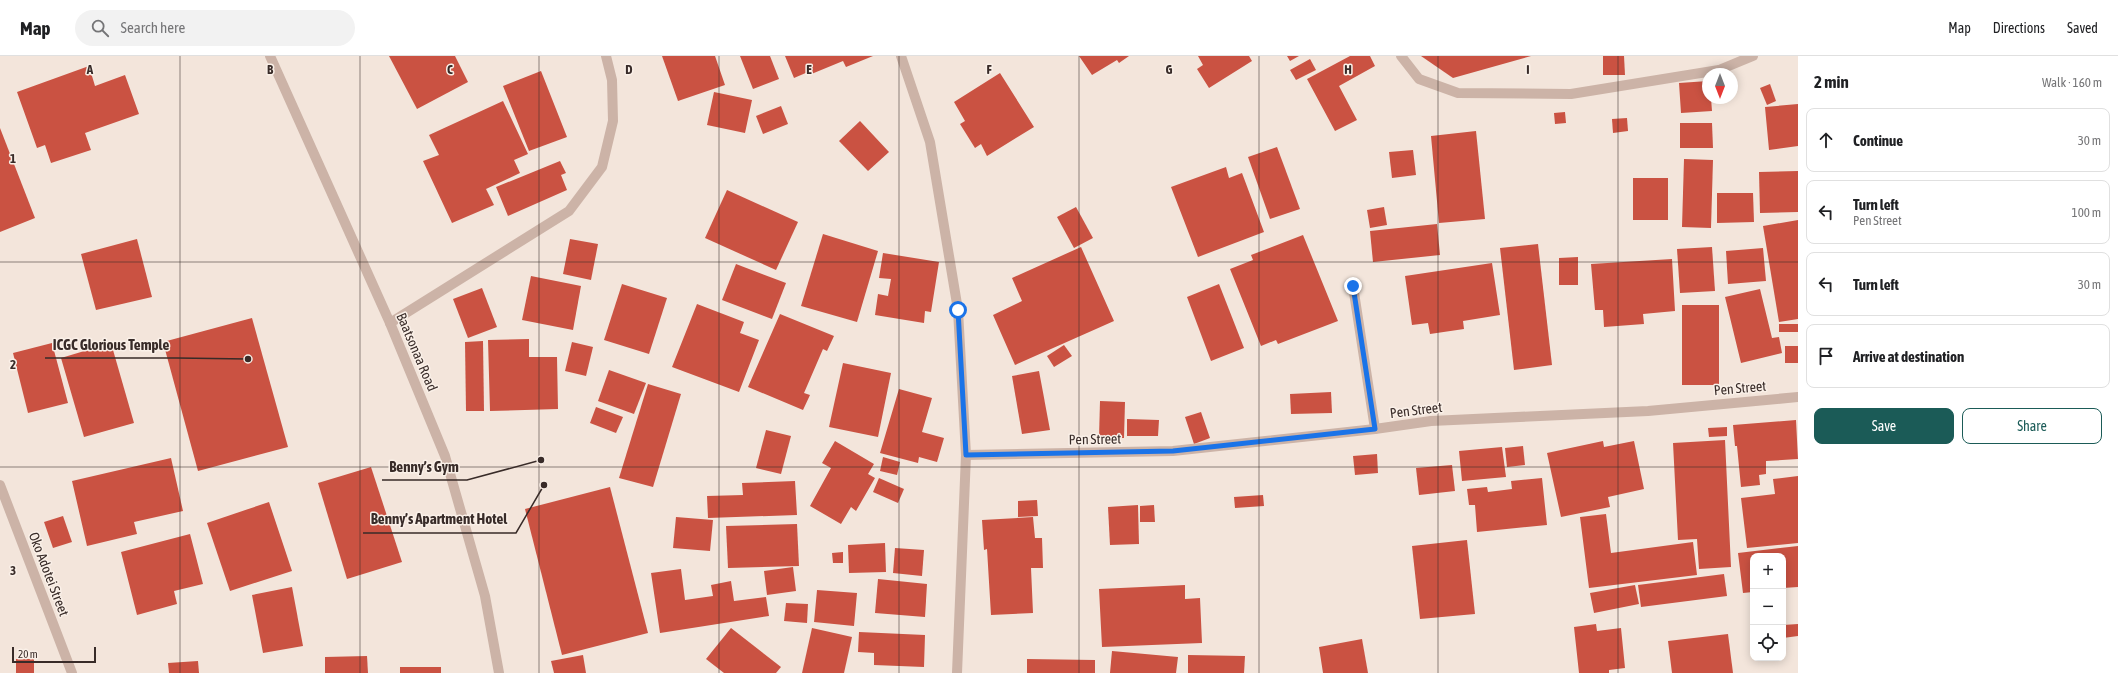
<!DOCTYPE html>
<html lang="en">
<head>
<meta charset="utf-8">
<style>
	:root { --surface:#fff; --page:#f2f2f2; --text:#202124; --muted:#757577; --line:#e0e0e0; --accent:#1b5b57 }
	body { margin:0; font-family:"Asap Condensed",sans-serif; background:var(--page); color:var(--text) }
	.controls { position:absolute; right:12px; bottom:12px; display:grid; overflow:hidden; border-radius:8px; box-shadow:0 2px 10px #0003 }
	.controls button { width:36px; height:36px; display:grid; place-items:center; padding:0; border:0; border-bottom:1px solid var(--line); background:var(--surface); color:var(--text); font:20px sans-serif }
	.compass { position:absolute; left:1702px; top:12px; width:36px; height:36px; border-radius:50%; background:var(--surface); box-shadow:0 2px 10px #0003; rotate:180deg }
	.scale { position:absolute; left:12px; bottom:10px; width:84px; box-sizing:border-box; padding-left:4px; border:2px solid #382b28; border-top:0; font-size:11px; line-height:14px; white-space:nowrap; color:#382b28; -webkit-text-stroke:3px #faf0e8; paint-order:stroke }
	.stop { position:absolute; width:12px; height:12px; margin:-9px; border:3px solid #1a73e8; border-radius:50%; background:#fff }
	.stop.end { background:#1a73e8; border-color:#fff; box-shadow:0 1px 4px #0008 }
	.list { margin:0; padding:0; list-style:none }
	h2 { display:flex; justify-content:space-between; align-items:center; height:52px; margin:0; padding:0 16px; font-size:17px }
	h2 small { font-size:13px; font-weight:400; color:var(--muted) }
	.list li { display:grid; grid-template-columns:26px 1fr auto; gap:12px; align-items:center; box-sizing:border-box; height:64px; margin:0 8px 8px; padding:0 8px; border:1px solid var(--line); border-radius:8px }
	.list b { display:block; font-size:15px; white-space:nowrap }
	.list p { margin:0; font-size:13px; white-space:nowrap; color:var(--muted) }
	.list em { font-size:13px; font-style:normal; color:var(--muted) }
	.actions { display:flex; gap:8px; padding:12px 16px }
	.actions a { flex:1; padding:9px 0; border:1px solid var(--accent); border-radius:8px; text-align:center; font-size:14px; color:var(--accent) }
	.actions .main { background:var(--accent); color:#fff }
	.icon { flex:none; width:22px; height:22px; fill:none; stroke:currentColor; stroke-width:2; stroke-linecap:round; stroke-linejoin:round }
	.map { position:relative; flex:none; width:1798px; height:617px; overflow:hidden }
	header { display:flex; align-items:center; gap:24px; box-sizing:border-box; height:56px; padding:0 20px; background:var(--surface); border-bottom:1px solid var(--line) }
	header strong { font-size:19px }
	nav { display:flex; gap:22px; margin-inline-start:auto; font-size:14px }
	.search { width:280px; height:36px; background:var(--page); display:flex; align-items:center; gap:10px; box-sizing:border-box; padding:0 14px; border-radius:22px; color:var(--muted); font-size:15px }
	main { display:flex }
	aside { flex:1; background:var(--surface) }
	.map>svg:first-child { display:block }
	.building { fill:#ca5242 }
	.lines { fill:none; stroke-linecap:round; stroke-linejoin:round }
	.minor { stroke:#ccb3a7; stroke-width:10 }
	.route { stroke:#1a73e8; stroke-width:5 }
	.grid { fill:none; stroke:#382b28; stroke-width:1; stroke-opacity:0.55 }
	.labels { text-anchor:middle; stroke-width:3; stroke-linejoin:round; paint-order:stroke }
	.street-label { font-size:14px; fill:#382b28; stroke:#faf0e8 }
	.grid-label { font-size:13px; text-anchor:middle; font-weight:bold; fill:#382b28; stroke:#faf0e8; stroke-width:3; stroke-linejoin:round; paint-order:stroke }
	.leader { fill:none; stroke:#382b28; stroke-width:1.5 }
	.callout-dot { fill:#382b28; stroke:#faf0e8; stroke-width:1.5 }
	.callout-label { font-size:15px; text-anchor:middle; font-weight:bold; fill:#382b28; stroke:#faf0e8; stroke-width:3; stroke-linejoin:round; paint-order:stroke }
</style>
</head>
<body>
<header>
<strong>Map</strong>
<div class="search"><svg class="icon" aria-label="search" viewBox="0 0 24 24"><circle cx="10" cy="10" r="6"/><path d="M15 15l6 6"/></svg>Search here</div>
<nav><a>Map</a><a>Directions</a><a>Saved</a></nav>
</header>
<main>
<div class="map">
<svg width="1798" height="617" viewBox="0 0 1798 617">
	<rect width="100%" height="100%" fill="#f3e5db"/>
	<g class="building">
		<path d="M389,0h66l13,26 -51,27z"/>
		<path d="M662,0h53l10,29 -47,16z"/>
		<path d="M740,0h30l9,23 -26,10z"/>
		<path d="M785,0h88l-27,11 -3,-6 -34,14 -1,-3 -14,6z"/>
		<path d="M1079,0h50l-10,7 -2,-3 -25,15z"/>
		<path d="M1198,0h51l3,5 -43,27 -12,-19 6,-4z"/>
		<path d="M1287,0h12l-9,5z"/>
		<path d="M1350,0h20l5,10 -36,20 18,34 -22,11 -28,-52z"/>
		<path d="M1421,0h110l-78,22z"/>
		<path d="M1603,0h21l1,19h-22z"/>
		<path d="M1310,3l6,11 -20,10 -6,-10z"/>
		<path d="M89,10l6,20 30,-11 14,39 -54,19 6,17 -40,13 -6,-18 -8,3 -20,-56z"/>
		<path d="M541,15l26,66 -38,14 -26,-65z"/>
		<path d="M1000,17l34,54 -47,29 -6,-12 -6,4 -15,-24 5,-3 -11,-19z"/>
		<path d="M1708,25v17h3l1,13 -31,2 -2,-30z"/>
		<path d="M1770,28l6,17 -9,4 -7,-17z"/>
		<path d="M714,36l38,8 -7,33 -38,-8z"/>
		<path d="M503,45l25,53 -14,6 6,13 -34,16 8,16 -42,18 -29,-62 16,-6 -10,-20z"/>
		<path d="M1798,48v42l-29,4 -4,-43z"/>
		<path d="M781,50l7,18 -25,10 -7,-18z"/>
		<path d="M1565,56l1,11 -11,1 -1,-11z"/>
		<path d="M1627,62l1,13 -15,2 -1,-14z"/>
		<path d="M860,65l29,31 -21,19 -29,-30z"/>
		<path d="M1680,67h32l1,25h-33z"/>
		<path d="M0,72l35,90 -35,14z"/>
		<path d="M1476,75l9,88 -46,4 -8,-87z"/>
		<path d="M1277,91l23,62 -30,10 -22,-62z"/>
		<path d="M1413,94l3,25 -24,3 -3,-26z"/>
		<path d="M1684,103l29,1 -2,68 -29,-1z"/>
		<path d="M560,105l6,12 -5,2 6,15 -59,26 -12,-29z"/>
		<path d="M1226,111l3,11 13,-5 22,59 -66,25 -27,-70z"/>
		<path d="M1798,115v41l-38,1 -1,-41z"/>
		<rect x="1633" y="122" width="35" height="42"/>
		<path d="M727,134l71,32 -22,48 -71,-32z"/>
		<path d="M1717,137h36l1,29 -37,1z"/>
		<path d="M1076,151l17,31 -19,10 -17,-31z"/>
		<path d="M1384,151l3,18 -17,3 -3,-18z"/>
		<path d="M1798,164v99l-19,3 -16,-96z"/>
		<path d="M1437,168l3,31 -67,7 -3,-31z"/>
		<path d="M823,178l55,17 -21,71 -56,-16z"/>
		<path d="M1303,179l35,86 -60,23 -2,-4 -15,6 -31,-77 23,-9 -2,-5z"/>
		<path d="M137,183l15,58 -56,13 -15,-56z"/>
		<path d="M570,183l28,5 -7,36 -28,-6z"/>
		<path d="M1538,188l14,121 -38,5 -14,-122z"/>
		<path d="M1081,191l33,74 -99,44 -22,-50 29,-14 -10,-23z"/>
		<path d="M1712,191l3,44 -35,2 -3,-44z"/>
		<path d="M1763,192l3,33 -38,3 -2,-33z"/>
		<path d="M883,197l56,9 -8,50 -6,-1 -1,12 -49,-8 3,-21 10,2 3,-17 -12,-1z"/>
		<path d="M1578,201v28h-19v-27z"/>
		<path d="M1672,203l3,52 -32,3 1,10 -40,3 -1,-17h-8l-4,-46z"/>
		<path d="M1492,207l8,52 -37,6 1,8 -34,5 -2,-11 -16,2 -7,-49z"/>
		<path d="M736,208l50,19 -14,36 -50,-19z"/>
		<path d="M531,220l50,10 -8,44 -51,-10z"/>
		<path d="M622,228l45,14 -18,56 -45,-14z"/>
		<path d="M1219,228l25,64 -33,13 -24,-64z"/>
		<path d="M482,232l15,39 -29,11 -15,-39z"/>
		<path d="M1760,233l12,49 7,-1 3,16 -41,10 -16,-66z"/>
		<path d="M697,248l47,18 -4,11 19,7 -20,52 -67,-25z"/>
		<rect x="1682" y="249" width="37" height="80"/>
		<path d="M780,258l54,22 -7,15 -4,-2 -19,44 6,2 -7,15 -55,-23z"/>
		<path d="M252,262l36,129 -90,24 -35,-129z"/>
		<rect x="1779" y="268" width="19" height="8"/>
		<path d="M529,283v18h28l1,52 -68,2 -2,-71z"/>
		<path d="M483,285l1,70h-18l-1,-69z"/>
		<path d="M572,286l21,5 -7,29 -21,-5z"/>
		<path d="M52,287l16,60 -40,10 -15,-60z"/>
		<path d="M111,287l23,80 -50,14 -23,-79z"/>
		<path d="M1064,289l8,11 -18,11 -7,-11z"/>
		<rect x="1785" y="290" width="13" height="17"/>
		<path d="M843,307l48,10 -13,64 -49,-10z"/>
		<path d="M609,314l37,13 -12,31 -36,-13z"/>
		<path d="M1039,315l11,59 -28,4 -10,-58z"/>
		<path d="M648,328l33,10 -28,93 -34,-9z"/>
		<path d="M899,333l33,9 -10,34 22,6 -7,24 -18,-5 -1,6 -38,-10z"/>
		<path d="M1331,336l1,21 -41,1 -1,-20z"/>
		<path d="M1100,345l25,1 -1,36h-25z"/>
		<path d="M596,351l27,10 -7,16 -26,-10z"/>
		<path d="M1201,356l9,26 -16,6 -9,-27z"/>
		<path d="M1127,363l32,1 -1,16h-31z"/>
		<path d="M1796,364l2,39 -32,2v13l-7,1 1,10 -19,2 -4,-41h-2l-2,-21z"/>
		<path d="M1727,371v9l-18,1 -1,-9z"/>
		<path d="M766,374l25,6 -10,38 -25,-6z"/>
		<path d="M1725,384l6,127 -32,2 -2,-30 -19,1 -5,-97z"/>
		<path d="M835,385l39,23 -6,10 7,4 -19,33 -5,-4 -10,17 -31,-18 21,-38 -9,-5z"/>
		<path d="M1603,385l1,6 30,-6 10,48 -36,8 2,10 -49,10 -14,-64z"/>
		<path d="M1523,390l2,19 -18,2 -2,-19z"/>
		<path d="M1502,391l4,30 -44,4 -3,-30z"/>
		<path d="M1377,398l1,19 -23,2 -2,-19z"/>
		<path d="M883,401l17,5 -3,13 -17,-4z"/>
		<path d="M171,402l12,53 -49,11 3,12 -50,12 -15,-65z"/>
		<path d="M1452,409l3,26 -36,4 -3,-27z"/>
		<path d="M371,411l31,95 -55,17 -29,-96z"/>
		<path d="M1798,420v67l-51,5 -6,-50 34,-4 -2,-15z"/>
		<path d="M879,422l25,11 -6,14 -25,-11z"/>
		<path d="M1542,422l5,47 -70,7 -2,-27h-6l-2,-16 20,-2 1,5 24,-3 -1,-8z"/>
		<path d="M795,425l2,34 -89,3 -1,-22 36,-1 -1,-12z"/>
		<path d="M610,431l38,146 -86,22 -37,-146z"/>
		<path d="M1263,439l1,11 -29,2 -1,-11z"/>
		<path d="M1037,444l1,16 -20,1v-16z"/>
		<path d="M269,446l23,69 -62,20 -23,-68z"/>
		<path d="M1138,449l1,39 -29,1 -2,-38z"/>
		<path d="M1154,449l1,17h-15v-16z"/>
		<path d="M1606,458l5,39 82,-11 4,33 -108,13 -9,-71z"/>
		<path d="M63,460l9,26 -19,6 -9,-26z"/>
		<path d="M676,461l37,3 -3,31 -37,-3z"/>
		<path d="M1033,461l2,21h7l1,30h-12l2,45 -42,2 -4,-66 -3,1 -2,-30z"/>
		<path d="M797,468l2,42 -71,2 -2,-42z"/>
		<path d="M190,478l13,50 -29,7 3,13 -40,11 -16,-63z"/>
		<path d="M1467,484l8,74 -55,5 -8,-73z"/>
		<path d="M885,487l1,29 -37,1 -1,-28z"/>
		<path d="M1798,490v41l-15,1v-32h-30v36l-10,1 -5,-40z"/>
		<path d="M895,492l29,2 -2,26 -29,-3z"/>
		<path d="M843,496v11h-10l-1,-10z"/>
		<path d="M793,511l3,24 -29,4 -3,-24z"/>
		<path d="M681,513l4,31 28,-4 -2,-11 20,-4 3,20 32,-4 3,19 -109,17 -9,-60z"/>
		<path d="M1724,518l3,22 -86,11 -3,-22z"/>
		<path d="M878,523l49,5 -2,33 -50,-4z"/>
		<path d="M1185,529v14l15,-1 2,45 -100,4 -3,-58z"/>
		<path d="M1635,529l4,19 -45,9 -4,-20z"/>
		<path d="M292,531l11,59 -40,7 -11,-58z"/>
		<path d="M817,534l40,3 -3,33 -40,-4z"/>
		<path d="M786,547l22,1 -1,19 -23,-2z"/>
		<path d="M1596,568l1,7 24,-3 4,40 -16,2v3h-30l-5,-46z"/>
		<path d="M1798,568v12l-15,2v-13z"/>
		<path d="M731,572l50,39 -5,6h-52l-18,-14z"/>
		<path d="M812,572l40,9 -8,36h-42z"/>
		<path d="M859,576l66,3 -1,32 -50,-2v-12l-16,-1z"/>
		<path d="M1728,578l5,39h-61l-4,-32z"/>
		<path d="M1362,583l6,34h-45l-4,-26z"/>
		<path d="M1112,595l66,6 -2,16h-66z"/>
		<path d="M583,599l3,18h-32l-3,-12z"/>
		<path d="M1188,599l57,1 -1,17h-56z"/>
		<path d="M367,600l1,17h-43v-16z"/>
		<rect x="16" y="603" width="18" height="14"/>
		<path d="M1027,603l68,1v13h-68z"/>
		<path d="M198,605l1,12h-30l-1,-10z"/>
		<rect x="400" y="611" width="41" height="6"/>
	</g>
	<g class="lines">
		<g class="minor">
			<path d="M270,0l120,267 55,133 40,140 14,77"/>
			<path d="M901,0l29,86 28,168 8,145 -9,218"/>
			<path d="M1401,0l18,23 39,14 113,1 148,-24 34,-14"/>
			<path d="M1353,230l22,143"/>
			<path d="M390,267l179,-112 33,-44 11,-46 -1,-41 -6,-24"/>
			<path d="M966,399l207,-4 202,-22 56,-8 217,-10 150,-14"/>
			<path d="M0,429l72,188"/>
		</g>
	</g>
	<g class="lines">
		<path class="route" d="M958,254l8,145 207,-4 202,-22 -22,-143"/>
	</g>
	<path class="grid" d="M180,0v617M360,0v617M539,0v617M719,0v617M899,0v617M1079,0v617M1259,0v617M1438,0v617M1618,0v617M0,206h1798M0,411h1798"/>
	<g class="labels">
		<g class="street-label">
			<text transform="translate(417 296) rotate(67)" y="5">Baatsonaa Road</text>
			<text transform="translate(1740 332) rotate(-5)" y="5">Pen Street</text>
			<text transform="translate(1416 354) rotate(-7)" y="5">Pen Street</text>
			<text transform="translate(1095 383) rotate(-1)" y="5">Pen Street</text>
			<text transform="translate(49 518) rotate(69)" y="5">Oko Adotei Street</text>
		</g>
	</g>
	<g class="grid-label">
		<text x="90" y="18">A</text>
		<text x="270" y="18">B</text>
		<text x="450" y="18">C</text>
		<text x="629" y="18">D</text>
		<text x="809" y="18">E</text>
		<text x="989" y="18">F</text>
		<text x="1169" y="18">G</text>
		<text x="1348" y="18">H</text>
		<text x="1528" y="18">I</text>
		<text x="13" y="107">1</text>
		<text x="13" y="313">2</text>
		<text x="13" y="519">3</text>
	</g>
	<path class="leader" d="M248 303L177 302H45M541 404L467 424H382M544 429L516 477H363"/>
	<g class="callout-dot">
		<circle cx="248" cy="303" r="4"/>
		<circle cx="541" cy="404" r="4"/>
		<circle cx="544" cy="429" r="4"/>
	</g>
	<g class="callout-label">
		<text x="111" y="294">ICGC Glorious Temple</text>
		<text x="424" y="416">Benny’s Gym</text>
		<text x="439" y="468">Benny’s Apartment Hotel</text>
	</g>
</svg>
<div class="controls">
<button>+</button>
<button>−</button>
<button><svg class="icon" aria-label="locate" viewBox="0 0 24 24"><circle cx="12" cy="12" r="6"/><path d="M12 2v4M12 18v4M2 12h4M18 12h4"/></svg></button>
</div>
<svg class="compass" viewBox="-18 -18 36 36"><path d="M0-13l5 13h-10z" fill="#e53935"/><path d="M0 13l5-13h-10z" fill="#757577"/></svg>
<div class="scale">20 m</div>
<div class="stop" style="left:958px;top:254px"></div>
<div class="stop end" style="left:1353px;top:230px"></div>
</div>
<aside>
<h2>2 min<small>Walk · 160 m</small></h2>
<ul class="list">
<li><svg class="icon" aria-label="ahead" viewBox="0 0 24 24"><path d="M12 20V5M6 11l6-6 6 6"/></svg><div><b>Continue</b></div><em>30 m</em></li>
<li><svg class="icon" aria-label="left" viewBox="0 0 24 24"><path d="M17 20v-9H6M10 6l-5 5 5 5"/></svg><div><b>Turn left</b><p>Pen Street</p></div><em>100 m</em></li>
<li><svg class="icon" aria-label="left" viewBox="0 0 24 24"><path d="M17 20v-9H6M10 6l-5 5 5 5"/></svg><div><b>Turn left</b></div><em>30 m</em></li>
<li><svg class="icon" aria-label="arrive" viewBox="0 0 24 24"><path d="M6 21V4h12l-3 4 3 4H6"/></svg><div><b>Arrive at destination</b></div></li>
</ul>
<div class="actions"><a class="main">Save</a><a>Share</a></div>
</aside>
</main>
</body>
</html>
